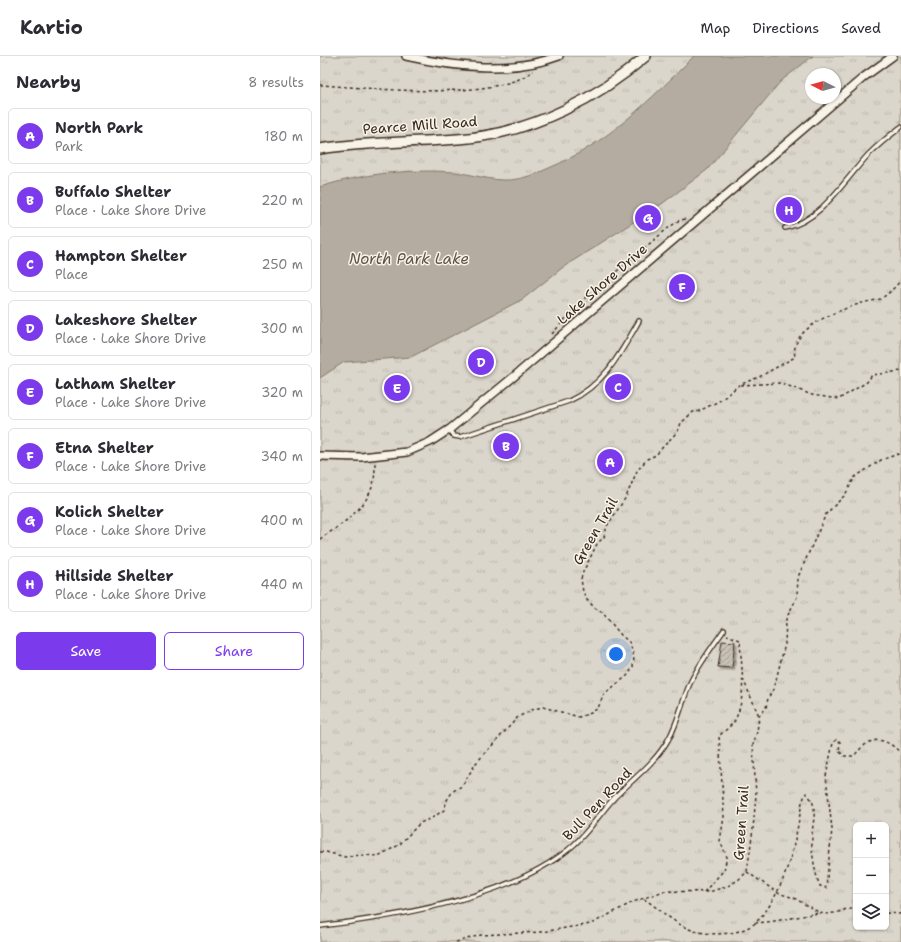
<!DOCTYPE html>
<html lang="en">
<head>
<meta charset="utf-8">
<style>
	:root { --surface:#fff; --page:#f7f7f7; --text:#2b2b33; --muted:#7c7c81; --line:#e1e1e2; --accent:#7c3aed }
	body { margin:0; font-family:"Shantell Sans",sans-serif; background:var(--page); color:var(--text) }
	.controls { position:absolute; right:12px; bottom:12px; display:grid; overflow:hidden; border-radius:6px; box-shadow:0 1px 3px #0004 }
	.controls button { width:36px; height:36px; display:grid; place-items:center; padding:0; border:0; border-bottom:1px solid var(--line); background:var(--surface); color:var(--text); font:20px sans-serif }
	.compass { position:absolute; left:485px; top:12px; width:36px; height:36px; border-radius:50%; background:var(--surface); box-shadow:0 1px 3px #0004; rotate:275deg }
	.you { position:absolute; left:296px; top:598px; width:14px; height:14px; margin:-10px; border:3px solid #fff; border-radius:50%; background:#1a73e8; box-shadow:0 0 0 6px #1a73e833 }
	.badge { display:grid; place-items:center; width:26px; height:26px; border-radius:50%; background:var(--accent); color:#fff; font-size:13px; font-weight:700 }
	.pin { position:absolute; translate:-50% -50%; border:2px solid #fff; box-shadow:0 1px 4px #0006 }
	.list { margin:0; padding:0; list-style:none }
	h2 { display:flex; justify-content:space-between; align-items:center; height:52px; margin:0; padding:0 16px; font-size:17px }
	h2 small { font-size:13px; font-weight:400; color:var(--muted) }
	.list li { display:grid; grid-template-columns:26px 1fr auto; gap:12px; align-items:center; box-sizing:border-box; height:56px; margin:0 8px 8px; padding:0 8px; border:1px solid var(--line); border-radius:6px }
	.list b { display:block; font-size:15px; white-space:nowrap }
	.list p { margin:0; font-size:13px; white-space:nowrap; color:var(--muted) }
	.list em { font-size:13px; font-style:normal; color:var(--muted) }
	.actions { display:flex; gap:8px; padding:12px 16px }
	.actions a { flex:1; padding:9px 0; border:1px solid var(--accent); border-radius:6px; text-align:center; font-size:14px; color:var(--accent) }
	.actions .main { background:var(--accent); color:#fff }
	.icon { flex:none; width:22px; height:22px; fill:none; stroke:currentColor; stroke-width:2; stroke-linecap:round; stroke-linejoin:round }
	.map { position:relative; flex:none; width:581px; height:886px; overflow:hidden }
	header { display:flex; align-items:center; gap:24px; box-sizing:border-box; height:56px; padding:0 20px; background:var(--surface); border-bottom:1px solid var(--line) }
	header strong { font-size:19px }
	nav { display:flex; gap:22px; margin-inline-start:auto; font-size:14px }
	main { display:flex }
	aside { flex:1; background:var(--surface) }
	.map>svg:first-child { display:block }
	.park { fill:url(#park-tufts); stroke:#8b8074; fill-rule:evenodd }
	.water { fill:#b4aca0; stroke:#84786c }
	.building { fill:url(#building-hatch); stroke:#3b2a1e; filter:url(#shadow) }
	.lines { fill:none; stroke-linecap:round; stroke-linejoin:round }
	.service-casing { stroke:#3b2a1e; stroke-width:6 }
	.minor-casing { stroke:#3b2a1e; stroke-width:10 }
	.tertiary-casing { stroke:#3b2a1e; stroke-width:12 }
	.path { stroke:#3b2a1e; stroke-width:1.5; stroke-dasharray:3 3; stroke-linecap:butt }
	.service { stroke:#f7f3e8; stroke-width:3.5 }
	.minor { stroke:#f7f3e8; stroke-width:7 }
	.tertiary { stroke:#f7f3e8; stroke-width:9 }
	.labels { text-anchor:middle; stroke-width:3; stroke-linejoin:round; paint-order:stroke }
	.street-label { font-size:14px; fill:#3b2a1e; stroke:#f7f3e8 }
	.water-label { font-size:15px; font-style:italic; fill:#5f5145; stroke:#f7f3e8 }
</style>
</head>
<body>
<header>
<strong>Kartio</strong>
<nav><a>Map</a><a>Directions</a><a>Saved</a></nav>
</header>
<main>
<aside>
<h2>Nearby<small>8 results</small></h2>
<ul class="list">
<li><span class="badge">A</span><div><b>North Park</b><p>Park</p></div><em>180 m</em></li>
<li><span class="badge">B</span><div><b>Buffalo Shelter</b><p>Place · Lake Shore Drive</p></div><em>220 m</em></li>
<li><span class="badge">C</span><div><b>Hampton Shelter</b><p>Place</p></div><em>250 m</em></li>
<li><span class="badge">D</span><div><b>Lakeshore Shelter</b><p>Place · Lake Shore Drive</p></div><em>300 m</em></li>
<li><span class="badge">E</span><div><b>Latham Shelter</b><p>Place · Lake Shore Drive</p></div><em>320 m</em></li>
<li><span class="badge">F</span><div><b>Etna Shelter</b><p>Place · Lake Shore Drive</p></div><em>340 m</em></li>
<li><span class="badge">G</span><div><b>Kolich Shelter</b><p>Place · Lake Shore Drive</p></div><em>400 m</em></li>
<li><span class="badge">H</span><div><b>Hillside Shelter</b><p>Place · Lake Shore Drive</p></div><em>440 m</em></li>
</ul>
<div class="actions"><a class="main">Save</a><a>Share</a></div>
</aside>
<div class="map">
<svg width="581" height="886" viewBox="0 0 581 886">
	<defs>
		<pattern id="park-tufts" width="24" height="20" patternUnits="userSpaceOnUse"><rect width="24" height="20" fill="#dbd6cb"/><path d="M3 7l-1-3M5 7V3M7 7l1-3M15 17l-1-3M17 17v-4M19 17l1-3" fill="none" stroke="#bdb8ae"/></pattern>
		<pattern id="building-hatch" width="6" height="6" patternUnits="userSpaceOnUse"><rect width="6" height="6" fill="#c8c1b6"/><path d="M-1 1l2-2M0 6l6-6M5 7l2-2" fill="none" stroke="#a49d93"/></pattern>
		<filter id="shadow"><feDropShadow dx="2.5" dy="2.5" stdDeviation="0" flood-color="#0004"/></filter>
	</defs>
	<rect width="100%" height="100%" fill="#f7f3e8"/>
	<filter id="ink" filterUnits="userSpaceOnUse"><feTurbulence type="fractalNoise" baseFrequency=".025" numOctaves="2"/><feDisplacementMap in="SourceGraphic" scale="8" xChannelSelector="R" yChannelSelector="G"/><feConvolveMatrix kernelMatrix="1 2 1 2 8 2 1 2 1" color-interpolation-filters="sRGB"/></filter>
	<g filter="url(#ink)">
		<path class="park" d="M0,0h581v886h-581zM491,18h24v24h-24zM536,769h30v102h-30z"/>
		<path class="water" d="M374,0h119l-32,25 -74,89 -44,33 -101,65 -39,31 -112,58 -67,5 -24,16v-191c44,-14 89,-18 135,-15 17,2 36,9 54,8 14,-1 27,-6 40,-12 58,-24 101,-68 145,-112z"/>
		<g class="building">
			<path d="M365,223l6,7 -12,9 -5,-7z"/>
			<path d="M164,299l4,8 -10,7 -5,-8z"/>
			<path d="M301,324l4,6 -10,8 -4,-6z"/>
			<path d="M74,325l10,5 -4,8 -10,-5z"/>
			<path d="M187,383l6,7 -8,7 -6,-7z"/>
			<path d="M402,585l13,1 -3,26 -14,-1z"/>
		</g>
		<g class="lines">
			<defs>
				<g id="service">
					<path d="M465,172c36,-7 59,-47 83,-73 10,-10 21,-19 33,-28"/>
					<path d="M129,374l5,6 6,1 109,-36c36,-17 51,-47 70,-80"/>
					<path d="M0,870c76,-9 189,-28 249,-77 18,-14 30,-35 46,-52 18,-18 40,-34 53,-57 11,-18 14,-40 23,-59 9,-18 21,-34 33,-51"/>
				</g>
				<g id="minor">
					<path d="M86,0c49,11 105,18 153,0"/>
					<path d="M0,400l41,1 46,-5 23,-10 20,-13 67,-55 347,-297 29,-21"/>
				</g>
				<path id="tertiary" d="M0,93c49,-8 99,-6 149,-11 65,-7 129,-40 177,-82"/>
			</defs>
			<use href="#service" class="service-casing"/>
			<use href="#minor" class="minor-casing"/>
			<use href="#tertiary" class="tertiary-casing"/>
			<g class="path">
				<path d="M0,29c50,3 174,17 213,-14"/>
				<path d="M232,278l27,-31 88,-74 11,-8 10,-3"/>
				<path d="M421,329l40,-2 31,12 27,4 28,-17 5,-7 29,-4"/>
				<path d="M0,483c20,-14 46,-29 53,-55 2,-7 2,-15 2,-22"/>
				<path d="M423,623l16,37"/>
				<path d="M0,796h6l19,5 16,-2 17,1 21,-11 21,-22 12,-5 12,-8 3,-10 6,-9 9,-5 14,-23 42,-46 16,-8 9,-2 36,10 12,-4 7,-5 6,-14 23,-18 6,-9 1,-10 -4,-14 -9,-8 -18,-22 -8,-5 -8,-8 -4,-8 -2,-13 2,-7 14,-28 7,-7 3,-11 19,-29 11,-26 10,-12 9,-4 5,-6 17,-18 3,-8 12,-11h4l24,-12 18,-15 20,-8 36,-20c-6,-30 45,-47 67,-54 6,-2 13,-2 18,-4 9,-5 15,-12 21,-19"/>
				<path d="M427,816l31,21 16,5 26,15 5,1 10,-1 12,-4h9"/>
				<path d="M384,836l20,-22 3,-13 -7,-16 4,-24 -5,-81c5,-5 14,-11 17,-18 11,-24 5,-52 4,-78l-13,-5"/>
				<path d="M324,843c16,10 34,28 51,32 19,5 43,4 59,-7 5,-4 10,-11 14,-16 21,-32 28,-69 34,-106l4,-9c14,13 6,28 6,44 -1,13 3,38 8,49l6,2 6,-59 -6,-53 7,-33 4,-4 3,3 -1,9 5,5h10c16,-20 28,-21 47,-3"/>
				<path d="M566,857l15,1"/>
				<path d="M435,867c22,-1 43,-7 65,-10"/>
				<path d="M136,886l25,-7 60,-3 50,-8 42,-22 31,-11 45,1 19,-6 10,-6 9,-8 6,-43 3,-34 -3,-50 4,-13 2,-16 7,-8 2,-10 6,-10 11,-44 1,-25 11,-22 1,-20 28,-63 19,-19 10,-18 26,-17 20,-7"/>
			</g>
			<use href="#service" class="service"/>
			<use href="#minor" class="minor"/>
			<use href="#tertiary" class="tertiary"/>
		</g>
	</g>
	<g class="labels">
		<g class="street-label">
			<text transform="translate(100 69) rotate(-4)" y="5">Pearce Mill Road</text>
			<text transform="translate(282 228) rotate(-41)" y="5">Lake Shore Drive</text>
			<text transform="translate(275 475) rotate(-60)" y="5">Green Trail</text>
			<text transform="translate(277 748) rotate(-47)" y="5">Bull Pen Road</text>
			<text transform="translate(421 767) rotate(-86)" y="5">Green Trail</text>
		</g>
		<g class="water-label">
			<text x="89" y="208">North Park Lake</text>
		</g>
	</g>
</svg>
<div class="controls">
<button>+</button>
<button>−</button>
<button><svg class="icon" aria-label="layers" viewBox="0 0 24 24"><path d="M12 4l9 5-9 5-9-5zM3 14l9 5 9-5"/></svg></button>
</div>
<svg class="compass" viewBox="-18 -18 36 36"><path d="M0-13l5 13h-10z" fill="#e53935"/><path d="M0 13l5-13h-10z" fill="#7c7c81"/></svg>
<div class="you"></div>
<div class="pin badge" style="left:290px;top:406px">A</div>
<div class="pin badge" style="left:186px;top:390px">B</div>
<div class="pin badge" style="left:298px;top:331px">C</div>
<div class="pin badge" style="left:161px;top:306px">D</div>
<div class="pin badge" style="left:77px;top:332px">E</div>
<div class="pin badge" style="left:362px;top:231px">F</div>
<div class="pin badge" style="left:328px;top:162px">G</div>
<div class="pin badge" style="left:469px;top:154px">H</div>
</div>
</main>
</body>
</html>
